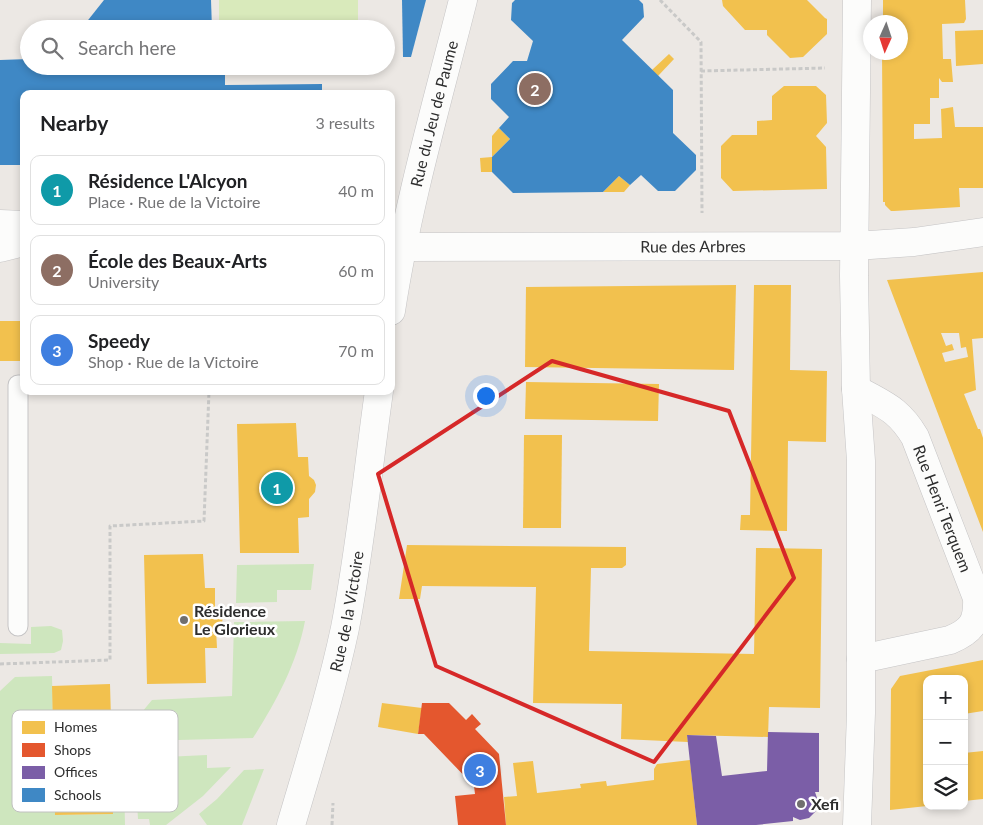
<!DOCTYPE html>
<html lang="en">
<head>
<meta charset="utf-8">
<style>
	:root { --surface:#fff; --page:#f6f6f6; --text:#202124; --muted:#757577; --line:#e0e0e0; --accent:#111827 }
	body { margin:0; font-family:Lato,sans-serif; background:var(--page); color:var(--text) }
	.controls { position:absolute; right:15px; bottom:15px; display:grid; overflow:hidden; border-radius:10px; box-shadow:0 2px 8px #0003 }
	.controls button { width:45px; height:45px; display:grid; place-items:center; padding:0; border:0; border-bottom:1px solid var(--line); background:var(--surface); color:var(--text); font:25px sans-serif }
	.compass { position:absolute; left:863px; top:15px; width:45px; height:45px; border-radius:50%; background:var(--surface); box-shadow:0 2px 8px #0003; rotate:183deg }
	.you { position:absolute; left:485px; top:395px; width:18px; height:18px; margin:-12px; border:4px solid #fff; border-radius:50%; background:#1a73e8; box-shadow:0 0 0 8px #1a73e833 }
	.badge { display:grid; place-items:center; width:32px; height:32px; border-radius:50%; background:var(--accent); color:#fff; font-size:16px; font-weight:700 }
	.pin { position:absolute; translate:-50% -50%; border:2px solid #fff; box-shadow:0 1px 5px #0006 }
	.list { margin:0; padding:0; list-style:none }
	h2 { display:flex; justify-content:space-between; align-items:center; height:65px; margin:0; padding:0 20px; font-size:21px }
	h2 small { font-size:16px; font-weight:400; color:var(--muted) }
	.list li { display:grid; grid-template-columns:32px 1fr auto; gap:15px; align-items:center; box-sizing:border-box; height:70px; margin:0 10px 10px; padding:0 10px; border:1px solid var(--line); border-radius:10px }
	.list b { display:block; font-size:19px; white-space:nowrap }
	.list p { margin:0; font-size:16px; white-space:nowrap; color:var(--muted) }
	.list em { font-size:16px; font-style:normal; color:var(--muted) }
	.icon { flex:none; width:28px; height:28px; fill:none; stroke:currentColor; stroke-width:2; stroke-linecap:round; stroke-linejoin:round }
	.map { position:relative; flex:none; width:983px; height:825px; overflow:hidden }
	.search { position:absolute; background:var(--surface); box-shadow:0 2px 8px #0003; left:20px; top:20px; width:375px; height:55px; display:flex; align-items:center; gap:12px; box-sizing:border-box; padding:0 18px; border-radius:28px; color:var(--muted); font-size:19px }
	.panel { position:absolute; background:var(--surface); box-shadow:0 2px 8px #0003; left:20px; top:90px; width:375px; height:305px; border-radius:10px }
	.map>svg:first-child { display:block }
	.green { fill:#cee6be }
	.pitch { fill:#d9eabb }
	.homes { fill:#f2c14e; fill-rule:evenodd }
	.shops { fill:#e4572e }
	.offices { fill:#7b5ea7 }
	.schools { fill:#3f88c5 }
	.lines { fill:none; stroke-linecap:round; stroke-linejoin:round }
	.service-casing { stroke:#c5c4c5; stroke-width:21 }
	.minor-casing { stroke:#c5c4c5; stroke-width:29 }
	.path { stroke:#c9c9c8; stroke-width:3; stroke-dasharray:4 2.5; stroke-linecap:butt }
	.service { stroke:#fcfcfb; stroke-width:19 }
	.minor { stroke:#fcfcfb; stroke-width:28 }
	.marked { fill:none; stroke:#d62828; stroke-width:4; stroke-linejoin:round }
	.poi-dot { fill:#706f6e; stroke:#fff; stroke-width:2 }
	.labels { text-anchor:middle; stroke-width:5; stroke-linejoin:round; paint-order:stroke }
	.street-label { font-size:16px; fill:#2e2e2e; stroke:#fff }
	.poi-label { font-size:16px; font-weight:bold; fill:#2e2e2e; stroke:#fff; text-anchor:start }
	.key { fill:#fff; stroke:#c0c0c0; stroke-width:1 }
	.key-label { font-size:14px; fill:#2e2e2e }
</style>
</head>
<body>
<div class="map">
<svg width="983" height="825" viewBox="0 0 983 825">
	<rect width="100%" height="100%" fill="#ece8e4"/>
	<g class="green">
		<path d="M314,564l-3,26h-34v12l-41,1 1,-38z"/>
		<path d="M305,621c-8,42 -29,81 -52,117l-111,3v-29l10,-12 80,-4 2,-74z"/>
		<path d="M51,626l11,4 1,11 -2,9 -7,3 -54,1v-11l31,1v-17z"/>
		<path d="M52,676l3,139 58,-1 -1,-35h12l1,46h-125v-134l15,-14z"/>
		<path d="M207,755v13l24,-1 -28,29 -37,29h-16l-1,-6h-11l-2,-34 8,-1 -1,-26z"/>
		<path d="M264,769l-22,56h-35l-8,-11 18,-15 27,-29z"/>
	</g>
	<rect class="pitch" x="219" y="0" width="139" height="29"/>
	<g class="homes">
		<path d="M722,0h85l18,18 2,1v15l-24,23 -13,1 -23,-23v-5h-22l-22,-24z"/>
		<path d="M883,0h82l1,19 -2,4 -22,1 1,35h8l2,23h-11l-3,-4v20h-9v26h-16v15l28,-1 -1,-29 12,-2 2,20h28v61h-24l1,19 -66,4h-3l-6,-6v-3h-2l-1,-150h18v-30h-17z"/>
		<path d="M983,30v34l-27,2 -1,-35z"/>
		<path d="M669,54l5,5 -16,17 -6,-6z"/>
		<path d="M784,86h32l10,9 1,28 -11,13 10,11 1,42 -94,2 -12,-13v-32l11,-11h25v-14l15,-1v-24z"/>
		<path d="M499,128l11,11 -18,18v-21z"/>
		<path d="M492,157v15h-11l-1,-14z"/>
		<path d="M619,176l11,9 -6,7h-21z"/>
		<path d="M983,272v66l-11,1 4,51 -12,4 14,35h2l3,9v94l-96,-252zM941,333h18l2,15 5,-1 2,10 -23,5 -3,-9 12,-3 -2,-6 -6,2z"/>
		<path d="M736,285l-2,85 -209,-3 1,-80z"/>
		<path d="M754,285h37l-1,85 37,1 -1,71 -38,-1 -1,90 -47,-1 1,-15h9z"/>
		<rect x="0" y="321" width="24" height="40"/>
		<path d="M526,382l133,2 -1,37 -133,-2z"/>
		<path d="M296,423l2,34h10l1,19 5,4 2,5 -1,7 -6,7v18l-11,1 1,35h-59l-3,-129z"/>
		<path d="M524,435h38l-1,93h-38z"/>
		<path d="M407,545l219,2v18l-4,3h-31l-2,83 165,3 2,-106 66,1 -2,159 -51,-1 -1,30 -81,-2 1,7 -67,-3 1,-35 -89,-1 3,-116 -114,-1 -2,13h-21z"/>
		<path d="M203,554l2,34h10v19l7,5 1,5 -1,6 -6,6 1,19h-12l1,35 -59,1 -3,-129z"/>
		<path d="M983,660v51l-19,3v-35h-37v127l-37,4 1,-121 9,-13z"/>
		<path d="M110,684l1,35h12v18l5,5 3,7 -3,7 -4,4v19h-12l1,35 -58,1 -3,-129z"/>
		<path d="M382,703l40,5 -4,26 -40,-7z"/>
		<path d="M983,751v48l-19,2v-48z"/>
		<path d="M690,760l7,65h-191l-2,-28 13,-1 -4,-33 20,-2 4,32 44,-5 -1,-4 26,-3 1,5 47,-6v-11l3,-5z"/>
	</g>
	<path class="shops" d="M422,703h27l17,17 6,-6 9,10 -6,5 24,25 7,71h-48l-3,-29 20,-2 -1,-8 -50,-52h-6z"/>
	<path class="offices" d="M768,732l51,1v59h-4l3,9 -2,10 -7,7 -9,2 -7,-3v4l-37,4h-59l-10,-90 29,1 6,40 45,-5z"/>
	<g class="schools">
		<path d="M104,0h107l1,29h-131z"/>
		<path d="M402,0h24l-15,57h-8z"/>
		<path d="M515,0h124l4,4 1,13 -22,23 51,50v43l23,22v15l-21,21h-17l-17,-16 -11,10 -11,-9 -16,16 -90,1 -21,-21v-15l18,-18 -11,-11 10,-11 -18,-18v-15l22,-23h14l6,-20 -22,-21 1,-17z"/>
		<path d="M29,59v7h183v6l13,-1v14l97,-1v10h-298v71h-24v-105z"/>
	</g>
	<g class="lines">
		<defs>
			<path id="service" d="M18,626v-241h6"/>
			<g id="minor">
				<path d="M857,0l-3,276 2,113 5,72v252l-4,112"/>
				<path d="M0,224l24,1"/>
				<path id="s1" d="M403,247l452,-1 59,-4 69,-10"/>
				<path d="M0,248l24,-6"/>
				<path id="s2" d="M391,311c16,-105 46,-208 72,-311"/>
				<path id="s3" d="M856,389c27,16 42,19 59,48l62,161c1,24 -5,33 -27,42l-89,19"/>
				<path id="s4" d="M291,825c19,-65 40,-131 54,-197 15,-78 23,-158 34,-237"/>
			</g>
		</defs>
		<use href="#service" class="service-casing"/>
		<use href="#minor" class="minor-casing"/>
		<g class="path">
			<path d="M660,0l41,42 1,171"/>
			<path d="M701,71l124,-3"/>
			<path d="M0,664l110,-4v-134l94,-5 5,-130"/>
			<path d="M332,825l1,-22"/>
		</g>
		<use href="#service" class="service"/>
		<use href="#minor" class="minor"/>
	</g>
	<path class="marked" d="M552,361l177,50 65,167 -140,184 -218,-96 -58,-192z"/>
	<g class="poi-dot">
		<circle cx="184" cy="620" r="5"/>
		<circle cx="801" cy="804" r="5"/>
	</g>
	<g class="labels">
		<g class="street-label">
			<text dy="6" stroke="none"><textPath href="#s2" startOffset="202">Rue du Jeu de Paume</textPath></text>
			<text dy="6" stroke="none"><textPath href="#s1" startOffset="290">Rue des Arbres</textPath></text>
			<text dy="6" stroke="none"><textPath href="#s3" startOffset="154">Rue Henri Terquem</textPath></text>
			<text dy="6" stroke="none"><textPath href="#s4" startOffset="221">Rue de la Victoire</textPath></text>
		</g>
		<g class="poi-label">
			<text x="194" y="617">Résidence<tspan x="194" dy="18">Le Glorieux</tspan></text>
			<text x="811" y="810">Xefi</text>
		</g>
	</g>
	<rect x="12" y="710" width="166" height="102" rx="8" class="key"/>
	<rect x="22" y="721" width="23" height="13" fill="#f2c14e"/>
	<rect x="22" y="743" width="23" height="14" fill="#e4572e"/>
	<rect x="22" y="766" width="23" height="13" fill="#7b5ea7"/>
	<rect x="22" y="788" width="23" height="14" fill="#3f88c5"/>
	<g class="key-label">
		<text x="54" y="732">Homes</text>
		<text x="54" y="755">Shops</text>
		<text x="54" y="777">Offices</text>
		<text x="54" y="800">Schools</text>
	</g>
</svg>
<div class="controls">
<button>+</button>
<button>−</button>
<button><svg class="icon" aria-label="layers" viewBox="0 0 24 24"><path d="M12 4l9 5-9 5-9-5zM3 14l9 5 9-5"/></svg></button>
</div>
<svg class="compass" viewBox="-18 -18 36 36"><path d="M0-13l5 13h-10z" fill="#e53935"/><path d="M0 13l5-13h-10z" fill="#757577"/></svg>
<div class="you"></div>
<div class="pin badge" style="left:277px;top:488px;background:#0f9aa8">1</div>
<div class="pin badge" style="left:535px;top:89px;background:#8d6e63">2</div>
<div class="pin badge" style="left:480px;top:770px;background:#3f7fe0">3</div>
<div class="search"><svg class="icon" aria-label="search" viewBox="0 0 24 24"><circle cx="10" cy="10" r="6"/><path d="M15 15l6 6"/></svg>Search here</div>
<section class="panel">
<h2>Nearby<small>3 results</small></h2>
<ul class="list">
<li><span class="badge" style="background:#0f9aa8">1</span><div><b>Résidence L'Alcyon</b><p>Place · Rue de la Victoire</p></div><em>40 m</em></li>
<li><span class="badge" style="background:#8d6e63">2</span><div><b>École des Beaux-Arts</b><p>University</p></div><em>60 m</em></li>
<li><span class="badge" style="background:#3f7fe0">3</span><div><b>Speedy</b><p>Shop · Rue de la Victoire</p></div><em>70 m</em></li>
</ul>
</section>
</div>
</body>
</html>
